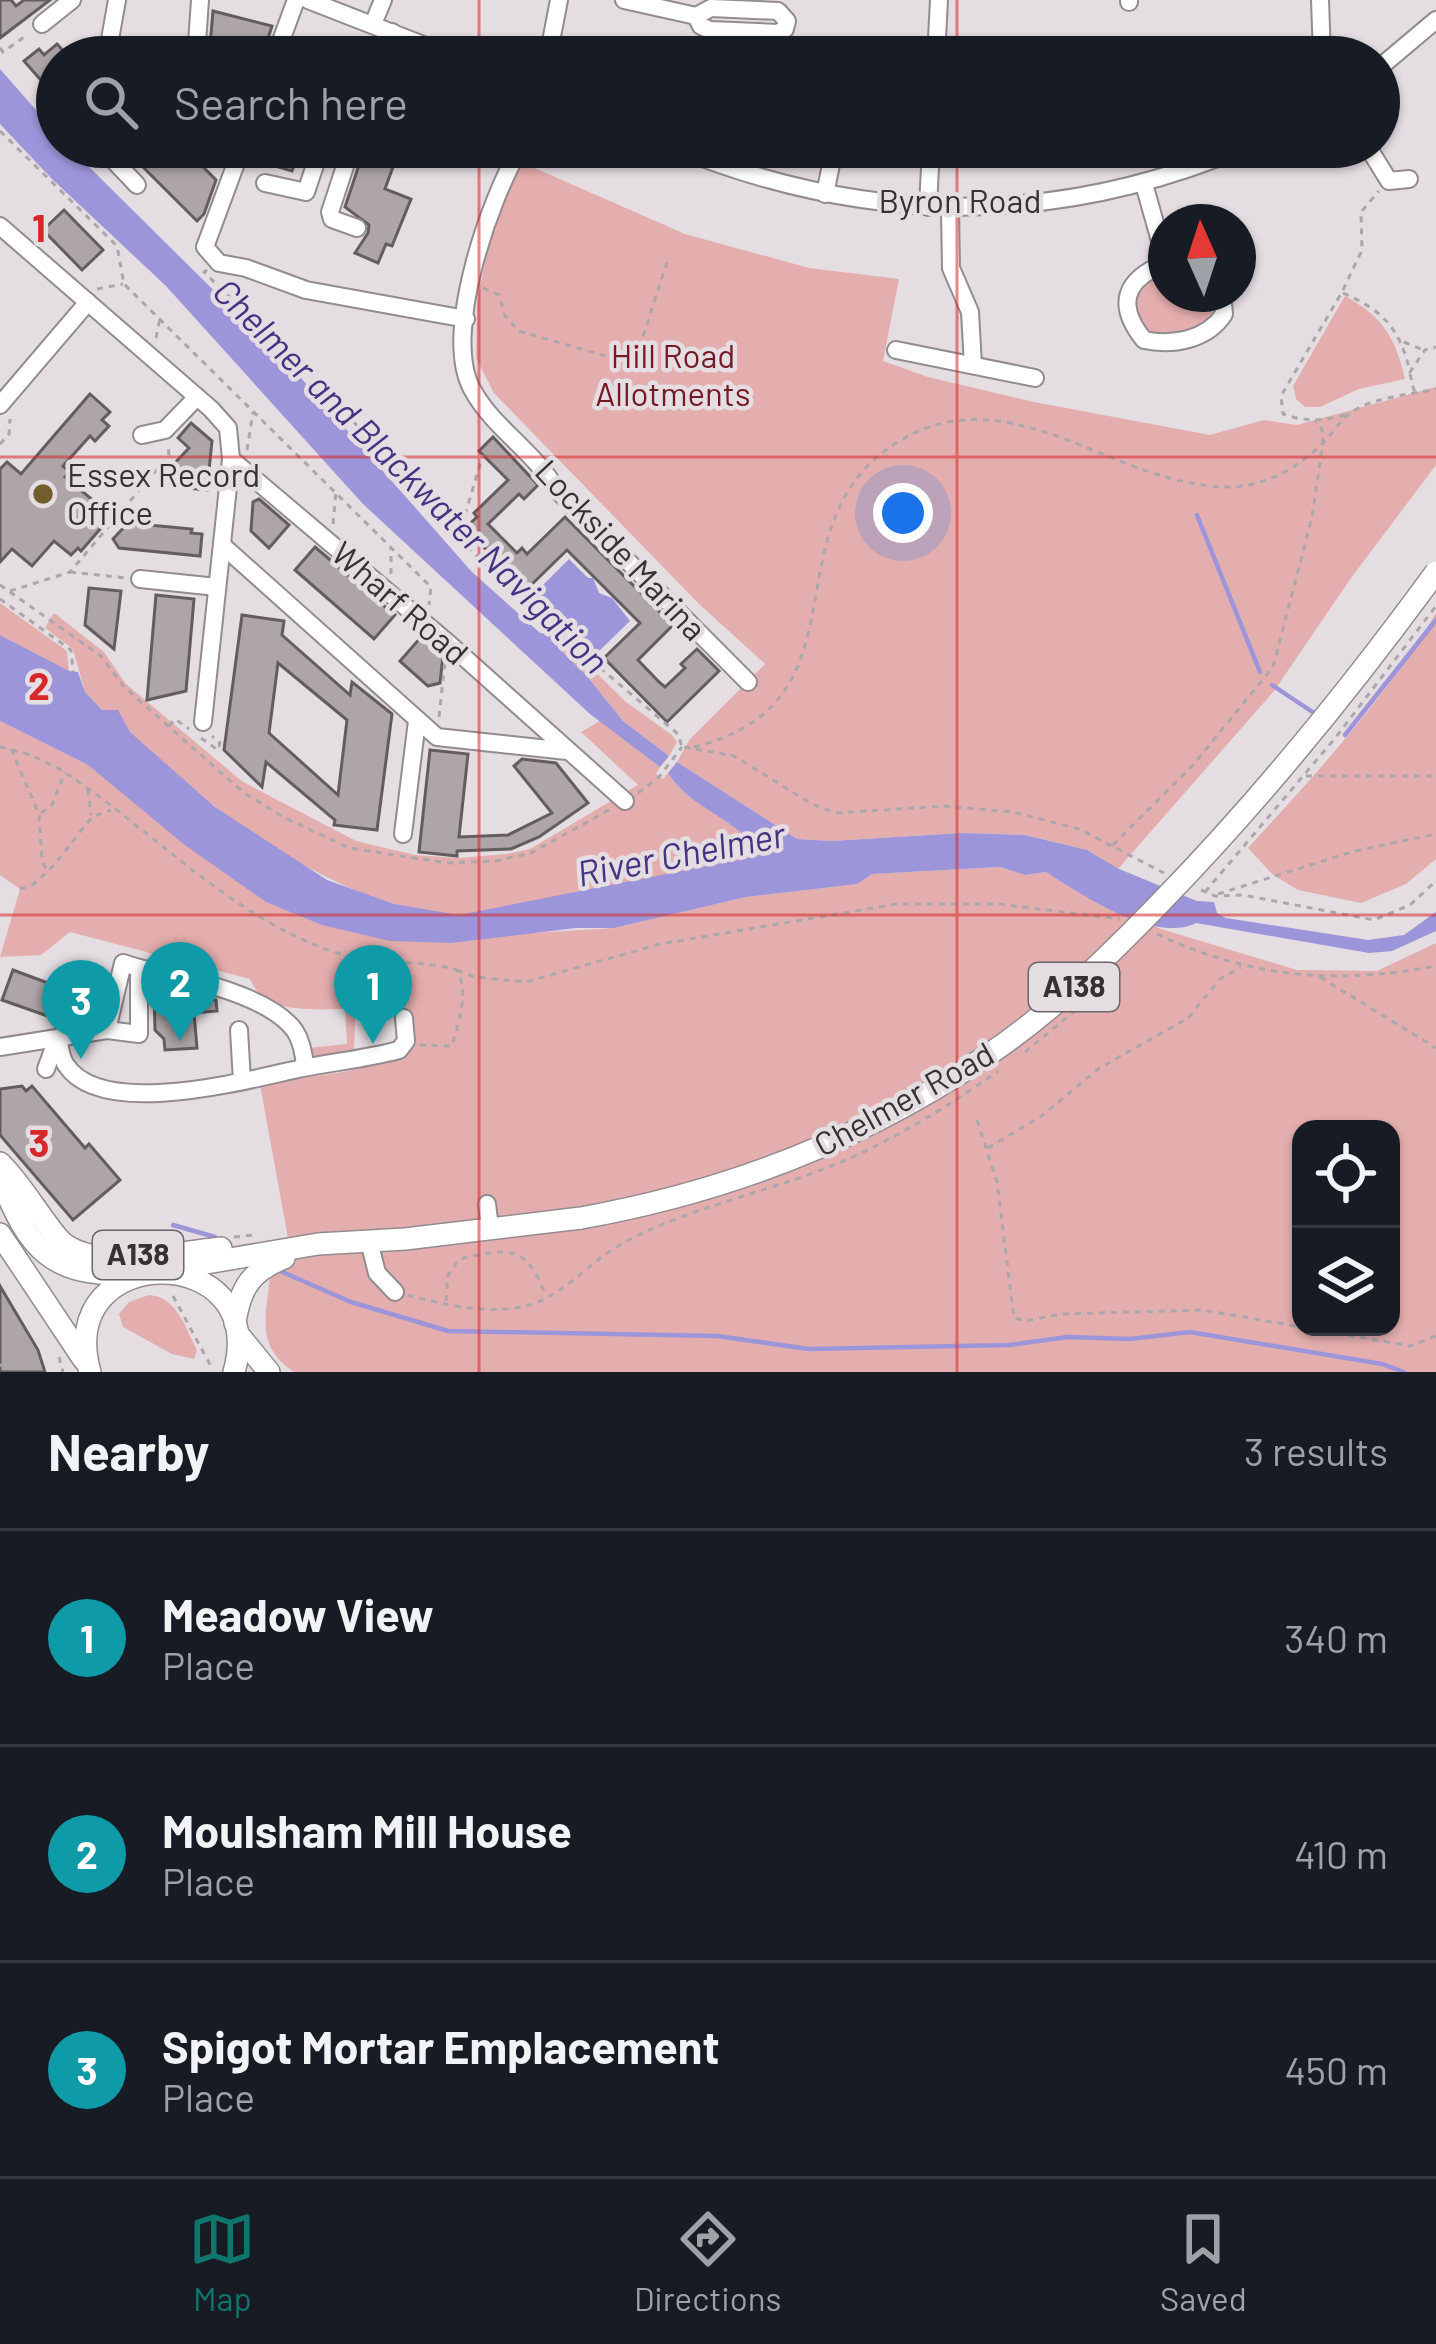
<!DOCTYPE html>
<html lang="en">
<head>
<meta charset="utf-8">
<style>
	:root { --surface:#171b24; --page:#20242c; --text:#f1f3f6; --muted:#9ea1a6; --line:#363941; --accent:#0f766e }
	body { margin:0; font-family:Barlow,sans-serif; background:var(--page); color:var(--text) }
	.controls { position:absolute; right:36px; bottom:36px; display:grid; overflow:hidden; border-radius:24px; box-shadow:0 3px 9px #0004 }
	.controls button { width:108px; height:108px; display:grid; place-items:center; padding:0; border:0; border-bottom:3px solid var(--line); background:var(--surface); color:var(--text); font:60px sans-serif }
	.compass { position:absolute; left:1148px; top:204px; width:108px; height:108px; border-radius:50%; background:var(--surface); box-shadow:0 3px 9px #0004; rotate:357deg }
	.you { position:absolute; left:903px; top:513px; width:42px; height:42px; margin:-30px; border:9px solid #fff; border-radius:50%; background:#1a73e8; box-shadow:0 0 0 18px #1a73e833 }
	.badge { display:grid; place-items:center; width:78px; height:78px; border-radius:50%; background:var(--accent); color:#fff; font-size:39px; font-weight:700 }
	.pin { position:absolute; translate:-50% -99px; filter:drop-shadow(0 3px 6px #0008) }
	.pin::after { content:''; position:absolute; top:63px; width:42px; height:36px; background:inherit; clip-path:polygon(0 0,100% 0,50% 100%) }
	.list { margin:0; padding:0; list-style:none }
	h2 { display:flex; justify-content:space-between; align-items:center; height:156px; margin:0; padding:0 48px; font-size:51px }
	h2 small { font-size:39px; font-weight:400; color:var(--muted) }
	.list li { display:grid; grid-template-columns:78px 1fr auto; gap:36px; align-items:center; box-sizing:border-box; height:216px; padding:0 48px; border-top:3px solid var(--line) }
	.list b { display:block; font-size:45px; white-space:nowrap }
	.list p { margin:0; font-size:39px; white-space:nowrap; color:var(--muted) }
	.list em { font-size:39px; font-style:normal; color:var(--muted) }
	.icon { flex:none; width:66px; height:66px; fill:none; stroke:currentColor; stroke-width:2; stroke-linecap:round; stroke-linejoin:round }
	.map { position:relative; flex:none; width:1436px; height:1372px; overflow:hidden }
	.search { position:absolute; background:var(--surface); box-shadow:0 3px 9px #0004; left:36px; right:36px; top:36px; height:132px; display:flex; align-items:center; gap:30px; box-sizing:border-box; padding:0 42px; border-radius:66px; color:var(--muted); font-size:45px }
	.sheet { height:804px; background:var(--surface) }
	nav { display:flex; justify-content:space-around; align-items:center; box-sizing:border-box; height:168px; border-top:3px solid var(--line); background:var(--surface); font-size:33px; color:var(--muted) }
	nav a { display:grid; justify-items:center; gap:6px }
	nav .on { color:var(--accent) }
	.map>svg:first-child { display:block }
	.green { fill:#e4aeae; fill-rule:evenodd }
	.water { fill:#9d95d9 }
	.lines { fill:none; stroke-linecap:round; stroke-linejoin:round }
	.stream { stroke:#9d95d9; stroke-width:4.5 }
	.building { fill:#ada5a7; stroke:#645d5f; stroke-width:3; fill-rule:evenodd }
	.minor-casing { stroke:#928b90; stroke-width:20 }
	.major-casing { stroke:#928b90; stroke-width:24 }
	.path { stroke:#aca7ab; stroke-width:3; stroke-dasharray:6 6; stroke-linecap:butt }
	.minor { stroke:#fff; stroke-width:16 }
	.major { stroke:#fff; stroke-width:21 }
	.major-bridge-casing { stroke:#928b90; stroke-width:24; stroke-linecap:butt }
	.major-bridge { stroke:#fff; stroke-width:21 }
	.grid { fill:none; stroke:#d62828; stroke-width:3; stroke-opacity:0.55 }
	.poi-dot { fill:#725d2c; stroke:#e4dde2; stroke-width:4.5 }
	.labels { text-anchor:middle; stroke-width:9; stroke-linejoin:round; paint-order:stroke }
	.shield { fill:#e4dde2; stroke:#6a6568; stroke-width:3 }
	.shield-label { font-size:30px; font-weight:bold; fill:#353234 }
	.street-label { font-size:33px; fill:#353234; stroke:#e4dde2 }
	.park-label { font-size:33px; fill:#771925; stroke:#e4dde2 }
	.poi-label { font-size:33px; fill:#353234; stroke:#e4dde2; text-anchor:start }
	.water-label { font-size:36px; font-style:italic; fill:#443382; stroke:#e4dde2 }
	.grid-label { font-size:39px; text-anchor:middle; font-weight:bold; fill:#d62828; stroke:#e4dde2; stroke-width:9; stroke-linejoin:round; paint-order:stroke }
</style>
</head>
<body>
<div class="map">
<svg width="1436" height="1372" viewBox="0 0 1436 1372">
	<rect width="100%" height="100%" fill="#e4dde2"/>
	<g class="green">
		<path d="M521,162l164,72 124,34 90,11 -16,82 45,16 106,25 176,33 54,-15 33,5 139,-38v78l-85,113 -77,113 -156,178 -31,-19 -62,-15 -63,-2 -130,8 -35,-2 -120,-77 13,-23 75,-75 -66,-60 -205,-211 -18,-35 1,-53 14,-78z"/>
		<path d="M1166,271v23h45l1,18c-18,29 -77,38 -77,-8 0,-5 1,-14 5,-19 6,-5 19,-10 26,-14z"/>
		<path d="M1345,296c37,20 51,42 60,83l-46,10 -39,18h-15l-9,-8 -3,-13z"/>
		<path d="M0,603l67,48 2,21 -69,-37z"/>
		<path d="M54,613l50,39 22,32 117,98 113,59 59,14 42,3 50,-4 23,-5 108,-64 -57,-53 19,-11 60,46 -4,7 7,5 5,-6c21,34 62,43 86,73l-6,12c-66,16 -131,28 -197,40 -29,6 -61,16 -90,17 -79,3 -195,-66 -254,-115 -30,-25 -75,-53 -89,-90h-16l-17,-18 -12,-43 -28,-21z"/>
		<path d="M1436,613v246l-30,25 -45,19 -63,-13 -26,-16 -24,-26c69,-75 136,-148 188,-235z"/>
		<path d="M558,641l8,7 3,-2 57,56 46,33 5,7 -8,14 -46,-35 -37,-46 -28,-27z"/>
		<path d="M0,721l88,44 178,137 248,32 100,-6 132,-31 111,-13 15,-10 128,-7 25,8 21,-3 40,25 75,32 136,41 80,1 59,-28v429h-1142c-40,-27 -27,-56 -24,-98l22,-14 -33,-181c48,-1 110,-5 152,-30l4,-18 -5,-18 -55,3 -1,39 -44,5 -2,-12 39,-4 -2,-35c-31,0 -81,6 -95,-30l-180,-47 -29,23 -41,2 20,-68 -20,-14zM1301,1129h90v198h-90z"/>
		<path d="M149,1295c28,2 36,32 48,55l-3,9 -22,-5 -49,-27 -4,-13 10,-12z"/>
	</g>
	<g class="water">
		<path d="M0,69l57,65v13h12l224,222 179,203 68,61 11,1 11,-11 -26,-31 33,-33 19,19h5l6,15 13,5 18,23 -33,32 -28,-23 -11,10v8l28,27 37,46 46,35 -9,11 -70,-53 -227,-210 -197,-218 -115,-108 -51,-54z"/>
		<path d="M0,635l69,36 9,1 7,20 17,18h16l12,22 85,75 112,73 67,24 65,11 289,-57 6,-12c-24,-30 -65,-39 -86,-73l9,-11 120,77 35,2 130,-8 63,2 62,15 32,19 78,32 17,1 3,11 9,5 142,22 36,-5 32,-23v19l-44,20 -23,2 -173,-30c-41,21 -114,-28 -150,-51l-21,3 -25,-8 -128,7 -15,10 -111,13 -132,31h-38l-125,15 -61,-2 -68,-16 -56,-23 -80,-56 -98,-81 -88,-44z"/>
	</g>
	<g class="lines">
		<g class="stream">
			<path d="M1197,515l63,157"/>
			<path d="M1272,685l45,30"/>
			<path d="M1345,735l91,-115"/>
			<path d="M173,1225l42,12"/>
			<path d="M280,1271l71,31 97,29 269,5 92,13 200,-4 59,-8 62,2 60,-7 192,32 22,8"/>
		</g>
	</g>
	<g class="building">
		<path d="M0,0h11l5,6 8,-6h26l-50,38z"/>
		<path d="M213,11l59,15 -10,31h-53z"/>
		<path d="M57,44l12,13h-12v21l-11,8 -22,-25 15,-12 5,6z"/>
		<path d="M123,147h60l33,33 -12,34 -7,7z"/>
		<path d="M255,147l44,4 -7,20 -41,-12z"/>
		<path d="M365,147h18l15,6 -13,36 26,10 -19,47 -6,-2 -8,19 -23,-10 13,-20 1,-8 -24,-18z"/>
		<path d="M64,210l39,40 -21,20 -39,-40z"/>
		<path d="M90,394l20,18 -8,8 7,6 -14,15 -5,-5 -27,30 7,6 -5,5 42,35 -7,8 7,1 -26,30 -3,-3 -7,7 -17,-14 -22,25 -20,-17 -12,13v-93l7,-7 14,12z"/>
		<path d="M191,423l21,18 -5,49 -35,-3 2,-23 15,-16 -11,-10z"/>
		<path d="M493,437l45,48 -14,14 -5,-5 -31,30 29,29 5,-5 5,6 38,-37 108,108 -35,35 21,22 6,5 20,-19 -4,-4 16,-15 22,22 -52,51 -63,-64 36,-35 -73,-73 -41,40 -61,-62 12,-11 -3,-4 34,-33 -29,-29z"/>
		<path d="M259,499l30,26 -20,23 -18,-17 2,-29z"/>
		<path d="M128,523l64,6 -1,4 11,1 -2,22 -81,-8 -6,-9z"/>
		<path d="M315,547l80,68 -21,24 -79,-69z"/>
		<path d="M89,588l32,3 -7,58 -29,-24z"/>
		<path d="M156,595l38,4 -8,92 -39,9z"/>
		<path d="M242,615l42,6 -2,14 68,60 2,-13 40,32 -15,116 -43,-5 1,-5 -69,-58 -4,25 -38,-37zM278,663l69,57 -9,75 -69,-62z"/>
		<path d="M421,637l22,19 -3,27 -12,3 -28,-25z"/>
		<path d="M430,750l38,4 -9,83 49,-2 44,-22 -38,-47 8,-7 34,4 32,40 -49,34 -28,12 -54,2v5l-38,-4z"/>
		<path d="M13,970l59,22 -6,16 -5,-2 -5,13 -54,-19z"/>
		<path d="M154,986l36,7v5l26,2 1,11 -23,2 3,35 -32,2 -1,-11 -9,-9z"/>
		<path d="M22,1086l4,5 6,-5 53,62 4,-4 31,36 -47,40 -73,-85v-46z"/>
		<path d="M0,1286l38,64 7,22h-45z"/>
	</g>
	<g class="lines">
		<defs>
			<g id="minor">
				<path d="M117,0l-8,45 20,12"/>
				<path d="M308,0l146,57"/>
				<path d="M624,0l72,16 5,10 9,4 68,3 7,-4 2,-8 -9,-10 -67,-3 -15,8"/>
				<path d="M1129,0v2"/>
				<path d="M1320,0l2,57"/>
				<path d="M42,24l30,-24"/>
				<path d="M373,24l10,-24"/>
				<path d="M196,57l4,-57"/>
				<path d="M275,57l21,-57"/>
				<path d="M383,57l9,-25"/>
				<path d="M548,57l11,-57"/>
				<path d="M936,57l3,-57"/>
				<path d="M1379,68l57,-48"/>
				<path d="M57,93l-4,4 4,4"/>
				<path d="M101,147l36,38"/>
				<path d="M242,147l-37,100 14,16 27,5 60,22 160,29"/>
				<path d="M521,147c-31,50 -79,187 -49,242 20,38 62,62 84,100l192,193"/>
				<path d="M674,147c192,78 379,81 571,0"/>
				<path d="M1368,147l21,34 20,-2"/>
				<path d="M351,148l-21,64 2,7 25,9"/>
				<path d="M265,183l41,9 15,-45 27,9"/>
				<path d="M1144,184l22,78"/>
				<path d="M825,194l9,-44 30,2"/>
				<path d="M928,207l3,-60"/>
				<path d="M950,208l1,60 19,44 3,53"/>
				<path d="M0,226l211,183 17,19 3,31 216,183 178,159"/>
				<path d="M1166,263c-41,16 -51,41 -22,77 29,6 63,0 80,-26l-2,-20"/>
				<path d="M896,350l139,28"/>
				<path d="M0,405l88,-103"/>
				<path d="M142,435l23,-5 32,-33"/>
				<path d="M222,545l215,192 130,14"/>
				<path d="M140,579l77,8"/>
				<path d="M203,722l28,-263"/>
				<path d="M403,834l14,-113"/>
				<path d="M139,968c42,9 130,26 156,63 7,11 9,23 10,36"/>
				<path d="M239,1030l3,51"/>
				<path d="M58,1038c2,8 3,20 8,27 36,55 181,15 232,4 34,-7 68,-10 101,-19l7,-9 -2,-23"/>
				<path d="M0,1047l107,-17 32,4v-66l-16,-5 -16,67"/>
				<path d="M46,1069l11,-30"/>
				<path d="M487,1204l3,24"/>
				<path d="M369,1241l8,32 18,19"/>
			</g>
			<g id="major">
				<path d="M0,1163c23,23 37,50 58,75 29,35 122,14 163,10"/>
				<path d="M0,1177c29,73 51,100 133,97"/>
				<path d="M0,1234l84,126"/>
				<path d="M165,1270l153,-26 87,-5 176,-21"/>
				<path d="M235,1323c5,-35 16,-52 49,-65"/>
				<path d="M238,1334l31,38"/>
				<path d="M90,1372c-37,-132 181,-132 144,0"/>
			</g>
		</defs>
		<use href="#minor" class="minor-casing"/>
		<use href="#major" class="major-casing"/>
		<g class="path">
			<path d="M0,48l3,4 24,-17"/>
			<path d="M0,131l117,115 7,38 307,303 -2,18"/>
			<path d="M207,270l-3,2 123,120 131,146 88,84 132,112 4,13"/>
			<path d="M483,288l16,7 6,21 14,15 107,31 11,-7 31,-96"/>
			<path d="M97,289l26,-5"/>
			<path d="M1343,293c41,18 57,36 67,79l15,-22 11,-3"/>
			<path d="M156,338l4,-20"/>
			<path d="M1404,342l19,8"/>
			<path d="M1410,374l5,20"/>
			<path d="M1345,415c-21,6 -41,7 -62,-1l-2,-18 61,-104 20,-42 -1,-38 18,-21"/>
			<path d="M0,444l9,-10 1,-15"/>
			<path d="M247,450l6,-38"/>
			<path d="M333,524l3,-32"/>
			<path d="M458,538l25,-83"/>
			<path d="M70,572l57,6"/>
			<path d="M391,574v-26"/>
			<path d="M0,585l101,71 23,31 119,105 40,25 66,31 98,15 48,-2 36,-8 78,-43"/>
			<path d="M10,591l60,-19 99,-117 -1,-9"/>
			<path d="M0,599l71,51 2,22"/>
			<path d="M439,717l6,-56"/>
			<path d="M169,726l6,-7 14,10"/>
			<path d="M201,738l17,12 2,-7 -8,-7"/>
			<path d="M0,747l31,8 27,13c92,59 166,144 270,182 43,15 86,8 129,20 12,23 2,51 -5,76l-34,-1"/>
			<path d="M684,747l50,9 78,48 24,9 108,-7 69,6 66,17 85,44"/>
			<path d="M694,747c178,-44 73,-214 196,-300 118,-80 220,40 339,40 38,-1 69,-19 96,-46 8,-8 15,-20 24,-27 22,-17 60,-19 87,-25"/>
			<path d="M11,749l28,65 3,47 5,10"/>
			<path d="M1306,776h130"/>
			<path d="M88,789l3,26"/>
			<path d="M638,793l21,-16 23,-30"/>
			<path d="M41,813l11,-8 13,-33"/>
			<path d="M1113,845l81,-81 79,-97 39,-150 11,-74 -1,-13 -7,-10"/>
			<path d="M20,889l14,-5 20,-19 38,-48 19,-7"/>
			<path d="M1201,890l14,6 28,-1 131,25 36,-15 26,-24"/>
			<path d="M1205,892l131,-155 100,-131"/>
			<path d="M1218,894l137,-43 81,-17"/>
			<path d="M1157,934c93,44 179,51 279,32"/>
			<path d="M457,970l17,7 52,5 134,-38 236,-40h103l121,15"/>
			<path d="M1320,977l116,71"/>
			<path d="M1025,1052l96,-79"/>
			<path d="M977,1120l20,62 17,136 11,3 37,-7 141,-4 207,36 26,-10"/>
			<path d="M988,1148l55,-33 55,-46 90,-51 32,-39 21,-12"/>
			<path d="M234,1237l20,-2"/>
			<path d="M408,1295c35,10 82,20 118,11 40,-11 63,-45 99,-64 69,-37 151,-51 223,-83 52,-23 104,-55 150,-88"/>
			<path d="M173,1296l40,74"/>
			<path d="M446,1301l2,-26 11,-16c51,-11 67,-15 87,37"/>
			<path d="M59,1357l4,15"/>
			<path d="M0,1365l13,2"/>
		</g>
		<use href="#minor" class="minor"/>
		<use href="#major" class="major"/>
		<defs>
			<path id="major-bridge" d="M581,1218c146,-26 281,-78 404,-161 66,-44 122,-99 177,-156 100,-103 190,-214 274,-329"/>
		</defs>
		<use href="#major-bridge" class="major-bridge-casing"/>
		<use href="#major-bridge" class="major-bridge"/>
	</g>
	<path class="grid" d="M479,0v57M957,0v57M479,147v1225M957,147v1225M0,457h1436M0,915h1436"/>
	<circle class="poi-dot" cx="43" cy="494" r="12"/>
	<g class="labels">
		<g class="shield">
			<rect x="1029" y="963" width="90" height="48" rx="9"/>
			<rect x="93" y="1231" width="90" height="48" rx="9"/>
		</g>
		<g class="shield-label">
			<text x="1074" y="997">A138</text>
			<text x="138" y="1265">A138</text>
		</g>
		<g class="street-label">
			<text x="960" y="213">Byron Road</text>
			<text transform="translate(621 550) rotate(47)" y="12">Lockside Marina</text>
			<text transform="translate(400 603) rotate(41)" y="12">Wharf Road</text>
			<text transform="translate(904 1099) rotate(-29)" y="12">Chelmer Road</text>
		</g>
		<g class="park-label">
			<text x="673" y="368">Hill Road<tspan x="673" dy="38">Allotments</tspan></text>
		</g>
		<g class="poi-label">
			<text x="67" y="487">Essex Record<tspan x="67" dy="38">Office</tspan></text>
		</g>
		<g class="water-label">
			<text transform="translate(411 476) rotate(45)" y="13">Chelmer and Blackwater Navigation</text>
			<text transform="translate(681 854) rotate(-11)" y="13">River Chelmer</text>
		</g>
	</g>
	<g class="grid-label">
		<text x="39" y="242">1</text>
		<text x="39" y="700">2</text>
		<text x="39" y="1157">3</text>
	</g>
</svg>
<div class="controls">
<button><svg class="icon" aria-label="locate" viewBox="0 0 24 24"><circle cx="12" cy="12" r="6"/><path d="M12 2v4M12 18v4M2 12h4M18 12h4"/></svg></button>
<button><svg class="icon" aria-label="layers" viewBox="0 0 24 24"><path d="M12 4l9 5-9 5-9-5zM3 14l9 5 9-5"/></svg></button>
</div>
<svg class="compass" viewBox="-18 -18 36 36"><path d="M0-13l5 13h-10z" fill="#e53935"/><path d="M0 13l5-13h-10z" fill="#9ea1a6"/></svg>
<div class="you"></div>
<div class="pin badge" style="left:373px;top:1044px;background:#0f9aa8">1</div>
<div class="pin badge" style="left:180px;top:1041px;background:#0f9aa8">2</div>
<div class="pin badge" style="left:81px;top:1059px;background:#0f9aa8">3</div>
<div class="search"><svg class="icon" aria-label="search" viewBox="0 0 24 24"><circle cx="10" cy="10" r="6"/><path d="M15 15l6 6"/></svg>Search here</div>
</div>
<section class="sheet">
<h2>Nearby<small>3 results</small></h2>
<ul class="list">
<li><span class="badge" style="background:#0f9aa8">1</span><div><b>Meadow View</b><p>Place</p></div><em>340 m</em></li>
<li><span class="badge" style="background:#0f9aa8">2</span><div><b>Moulsham Mill House</b><p>Place</p></div><em>410 m</em></li>
<li><span class="badge" style="background:#0f9aa8">3</span><div><b>Spigot Mortar Emplacement</b><p>Place</p></div><em>450 m</em></li>
</ul>
</section>
<nav>
<a class="on"><svg class="icon" aria-label="map" viewBox="0 0 24 24"><path d="M3 6l6-2 6 2 6-2v14l-6 2-6-2-6 2zM9 4v14M15 6v14"/></svg>Map</a>
<a><svg class="icon" aria-label="directions" viewBox="0 0 24 24"><path d="M12 3l9 9-9 9-9-9zM9 14v-3h6M13 9l2 2-2 2"/></svg>Directions</a>
<a><svg class="icon" aria-label="saved" viewBox="0 0 24 24"><path d="M7 4h10v16l-5-4-5 4z"/></svg>Saved</a>
</nav>
</body>
</html>
